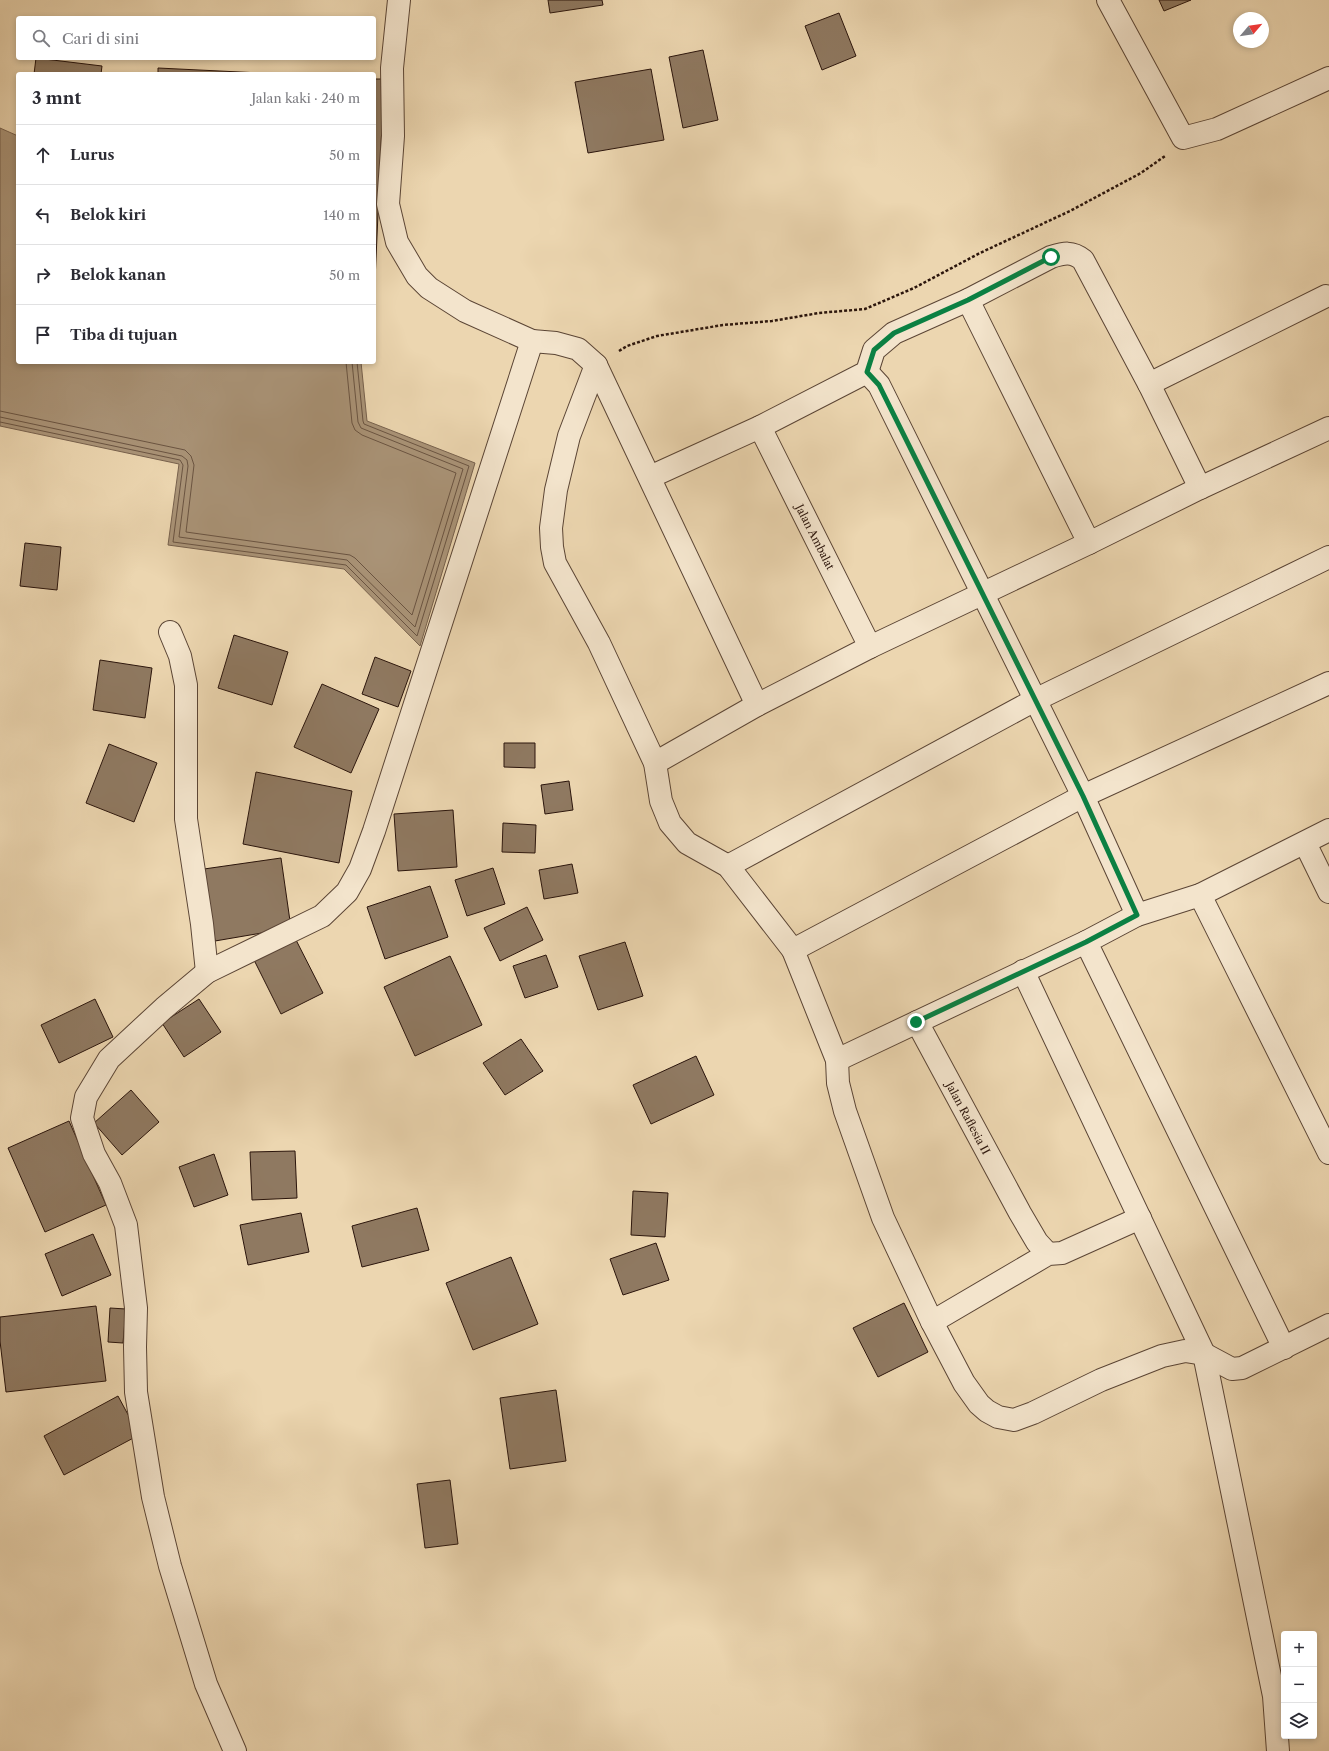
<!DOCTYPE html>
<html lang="id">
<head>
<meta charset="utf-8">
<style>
	:root { --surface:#fff; --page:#f7f7f7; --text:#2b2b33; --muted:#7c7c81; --line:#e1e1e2 }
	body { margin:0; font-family:"Libre Caslon Text",serif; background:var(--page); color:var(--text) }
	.controls { position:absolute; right:12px; bottom:12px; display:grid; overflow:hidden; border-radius:4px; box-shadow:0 2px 6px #0003 }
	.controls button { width:36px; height:36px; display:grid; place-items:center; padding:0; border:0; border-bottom:1px solid var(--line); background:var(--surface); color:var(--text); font:20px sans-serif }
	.compass { position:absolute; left:1233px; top:12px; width:36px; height:36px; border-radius:50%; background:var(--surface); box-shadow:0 2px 6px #0003; rotate:61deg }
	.stop { position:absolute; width:12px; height:12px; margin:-9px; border:3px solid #0b8043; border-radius:50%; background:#fff }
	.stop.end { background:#0b8043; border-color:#fff; box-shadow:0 1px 4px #0008 }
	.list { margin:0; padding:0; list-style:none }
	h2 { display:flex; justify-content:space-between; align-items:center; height:52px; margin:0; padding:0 16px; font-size:17px }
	h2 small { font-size:13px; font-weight:400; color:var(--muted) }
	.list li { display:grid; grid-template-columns:26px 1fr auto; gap:12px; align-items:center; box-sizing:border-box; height:60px; padding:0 16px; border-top:1px solid var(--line) }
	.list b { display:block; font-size:15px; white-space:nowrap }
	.list em { font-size:13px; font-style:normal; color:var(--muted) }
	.icon { flex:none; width:22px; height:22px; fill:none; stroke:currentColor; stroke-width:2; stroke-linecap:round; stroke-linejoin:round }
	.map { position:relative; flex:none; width:1329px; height:1751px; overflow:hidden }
	.search { position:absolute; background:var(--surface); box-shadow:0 2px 6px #0003; left:16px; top:16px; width:360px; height:44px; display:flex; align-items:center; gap:10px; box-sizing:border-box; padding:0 14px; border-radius:4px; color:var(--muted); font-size:15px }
	.panel { position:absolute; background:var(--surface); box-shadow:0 2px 6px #0003; left:16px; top:72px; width:360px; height:292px; border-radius:4px }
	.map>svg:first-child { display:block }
	.water { fill:#aa9478; stroke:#77614d }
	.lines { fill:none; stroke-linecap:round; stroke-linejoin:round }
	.shore { stroke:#6a5442; stroke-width:1 }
	.building { fill:#8f7961; stroke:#2b150c }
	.minor-casing { stroke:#5b4535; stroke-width:24 }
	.path { stroke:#2b150c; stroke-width:2.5; stroke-dasharray:3 2; stroke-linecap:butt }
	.minor { stroke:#f3e4cc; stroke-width:22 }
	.route { stroke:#0b8043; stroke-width:5 }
	.labels { text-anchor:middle; stroke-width:3; stroke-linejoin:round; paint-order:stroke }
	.street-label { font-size:11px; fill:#2b150c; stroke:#f3e4cc }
</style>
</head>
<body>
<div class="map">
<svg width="1329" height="1751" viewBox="0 0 1329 1751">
	<rect width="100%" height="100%" fill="#ecd6b0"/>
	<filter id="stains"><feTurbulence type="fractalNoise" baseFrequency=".005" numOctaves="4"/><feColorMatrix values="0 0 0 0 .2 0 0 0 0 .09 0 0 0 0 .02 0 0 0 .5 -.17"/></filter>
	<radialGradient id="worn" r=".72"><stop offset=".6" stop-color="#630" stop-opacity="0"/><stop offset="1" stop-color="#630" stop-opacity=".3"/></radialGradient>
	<path class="water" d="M0,128l18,8v226h343l6,59 108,42 -55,183 -76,-77 -176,-24 11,-81 -179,-38z"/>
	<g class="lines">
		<g class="shore">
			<path d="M0,411l185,39 6,6 3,9 -8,67 164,23 5,3 57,57 44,-142 -94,-38 -7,-5 -3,-7 -6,-61"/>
			<path d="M0,417l182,39 5,4 1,6 -9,71 168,23 68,67 48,-158 -102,-41 -3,-6 -6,-60"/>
			<path d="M0,422l180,38 3,5 -10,77 173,23 71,71 52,-170 -105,-42 -1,-3 -6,-59"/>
		</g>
	</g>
	<g class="building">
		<path d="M548,0h54l1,5 -53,8z"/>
		<path d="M1159,0h32l-27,11z"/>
		<path d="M839,13l17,43 -34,14 -17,-44z"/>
		<path d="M703,50l15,70 -35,8 -14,-71z"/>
		<path d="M36,58l66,8 -1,8h-67z"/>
		<path d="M158,68l123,6h-123z"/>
		<path d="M651,69l13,71 -76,13 -13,-71z"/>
		<path d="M374,79h10l-9,202h-1z"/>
		<path d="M25,543l36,4 -4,43 -37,-4z"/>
		<path d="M234,635l54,17 -16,53 -54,-17z"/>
		<path d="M375,657l36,14 -13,36 -36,-13z"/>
		<path d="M100,660l52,8 -7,50 -52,-8z"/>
		<path d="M322,684l57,25 -28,64 -57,-26z"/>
		<path d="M504,743h31v25l-31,-1z"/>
		<path d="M109,744l48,19 -23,59 -48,-19z"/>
		<path d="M256,772l96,19 -13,72 -96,-19z"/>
		<path d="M569,781l4,29 -28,4 -4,-29z"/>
		<path d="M453,810l4,57 -59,4 -4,-57z"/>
		<path d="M503,823l33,2 -1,28 -33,-1z"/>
		<path d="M281,858l10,70 -76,13 -11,-72z"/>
		<path d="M572,864l6,29 -34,6 -5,-29z"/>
		<path d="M493,868l12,36 -38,12 -12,-36z"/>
		<path d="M430,886l18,51 -63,22 -18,-52z"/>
		<path d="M527,907l16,33 -43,21 -16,-33z"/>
		<path d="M295,938l28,55 -42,21 -28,-56z"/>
		<path d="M625,942l18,54 -45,14 -19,-54z"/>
		<path d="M546,955l12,32 -33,11 -12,-32z"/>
		<path d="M450,956l32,69 -67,31 -31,-69z"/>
		<path d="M95,999l18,38 -54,26 -18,-38z"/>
		<path d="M199,999l22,33 -37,25 -22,-34z"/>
		<path d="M521,1039l22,32 -38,24 -22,-32z"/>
		<path d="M696,1056l18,39 -63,29 -18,-39z"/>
		<path d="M131,1090l28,32 -37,33 -28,-32z"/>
		<path d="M69,1121l37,84 -61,27 -37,-84z"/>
		<path d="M295,1151l2,47 -45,2 -2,-48z"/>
		<path d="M214,1154l14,41 -34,12 -15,-40z"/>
		<path d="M633,1191l35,2 -3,44 -34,-2z"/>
		<path d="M417,1208l12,42 -67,17 -10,-41z"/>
		<path d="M301,1213l8,39 -61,13 -8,-40z"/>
		<path d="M93,1234l18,41 -49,21 -17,-42z"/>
		<path d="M656,1243l13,37 -46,15 -13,-36z"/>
		<path d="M511,1257l27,67 -65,26 -27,-67z"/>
		<path d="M904,1303l24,49 -50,25 -25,-49z"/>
		<path d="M96,1306l10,75 -100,11 -6,-51v-24z"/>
		<path d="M110,1308l16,1 -3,34 -15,-1z"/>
		<path d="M556,1390l10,71 -56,8 -10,-71z"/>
		<path d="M118,1396l21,39 -75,40 -20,-39z"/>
		<path d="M450,1480l8,64 -33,4 -8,-64z"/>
	</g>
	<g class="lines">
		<defs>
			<g id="minor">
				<path d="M399,0l-7,68 1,68 -5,68 9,38 20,34 12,12 36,23 67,30 24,2 22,6 18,16 -27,71 -13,54 -5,38 1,19 3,16 44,80 56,120 6,38 9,22 17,20 41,23 65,84 44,110 1,23 7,28 38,107 49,104 32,61 15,21 8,7 11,6 16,3 19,-7 68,-33 61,-24 23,-5 19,3 28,15 10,-1 87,-43"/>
				<path d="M1108,0l75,138 34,-9 112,-51"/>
				<path d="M968,300l121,243"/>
				<path d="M596,365l161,340"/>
				<path d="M867,372l12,13 204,411 54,119"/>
				<path d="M1149,384l177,-88"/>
				<path d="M760,427l110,220"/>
				<path d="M650,477l110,-50 107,-55 7,-22 20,-17 74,-33 83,-43c13,-4 21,-6 32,3l66,124 51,104"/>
				<path d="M170,632l10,24 6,29v134l16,105 5,48"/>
				<path d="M655,763l102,-58 113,-58 219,-104 111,-55 129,-60"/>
				<path d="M1305,843l24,49"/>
				<path d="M728,866l307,-166 294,-143"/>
				<path d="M1200,895l129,258"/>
				<path d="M793,950l290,-154 246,-113"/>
				<path d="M1023,971l181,383 70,342 4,55"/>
				<path d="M917,1022l103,191 17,29 11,12"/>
				<path d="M837,1060l249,-118"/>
				<path d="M932,1322l116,-68 14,-1 78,-35"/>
				<path d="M1284,1348l-198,-406 51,-27 63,-20 129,-65"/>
				<path d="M235,1751l-29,-67 -36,-118 -17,-69 -17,-105 -1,-45 1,-39 -10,-83 -16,-42 -16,-29 -12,-36 4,-21 23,-38 55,-51 43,-36 115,-56 25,-24 13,-23 14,-38 158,-490"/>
			</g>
		</defs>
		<use href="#minor" class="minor-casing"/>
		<path class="path" d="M619,351l8,-5 30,-10 66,-11 49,-4 47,-8 46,-4 49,-21 66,-35 90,-42 71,-38 24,-17"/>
		<use href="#minor" class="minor"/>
	</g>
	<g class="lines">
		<path class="route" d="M916,1022l170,-80 51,-27 -54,-119 -204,-411 -12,-13 7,-22 20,-17 74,-33 83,-43"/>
	</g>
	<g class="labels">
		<g class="street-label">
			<text transform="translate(815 537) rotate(63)" y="4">Jalan Ambalat</text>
			<text transform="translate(968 1118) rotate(62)" y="4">Jalan Raflesia II</text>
		</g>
	</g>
	<rect width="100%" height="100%" filter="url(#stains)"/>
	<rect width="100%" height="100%" fill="url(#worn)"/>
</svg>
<div class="controls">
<button>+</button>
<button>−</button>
<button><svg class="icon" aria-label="layers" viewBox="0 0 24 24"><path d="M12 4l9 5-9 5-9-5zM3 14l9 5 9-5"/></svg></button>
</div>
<svg class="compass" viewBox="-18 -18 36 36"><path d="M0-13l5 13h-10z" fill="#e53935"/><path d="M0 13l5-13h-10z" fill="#7c7c81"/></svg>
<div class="stop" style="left:1051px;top:257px"></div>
<div class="stop end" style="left:916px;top:1022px"></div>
<div class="search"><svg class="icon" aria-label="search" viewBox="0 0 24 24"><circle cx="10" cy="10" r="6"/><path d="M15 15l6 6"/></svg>Cari di sini</div>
<section class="panel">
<h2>3 mnt<small>Jalan kaki · 240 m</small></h2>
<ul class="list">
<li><svg class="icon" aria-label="ahead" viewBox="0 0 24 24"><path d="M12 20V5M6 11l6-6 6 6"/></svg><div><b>Lurus</b></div><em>50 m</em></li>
<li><svg class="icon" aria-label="left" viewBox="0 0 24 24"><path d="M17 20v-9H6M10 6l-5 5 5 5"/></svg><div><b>Belok kiri</b></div><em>140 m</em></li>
<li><svg class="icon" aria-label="right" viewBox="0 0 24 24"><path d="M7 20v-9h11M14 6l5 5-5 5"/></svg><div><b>Belok kanan</b></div><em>50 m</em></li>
<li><svg class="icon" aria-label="arrive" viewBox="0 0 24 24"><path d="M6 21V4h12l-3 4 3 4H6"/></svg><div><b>Tiba di tujuan</b></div></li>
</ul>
</section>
</div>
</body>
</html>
